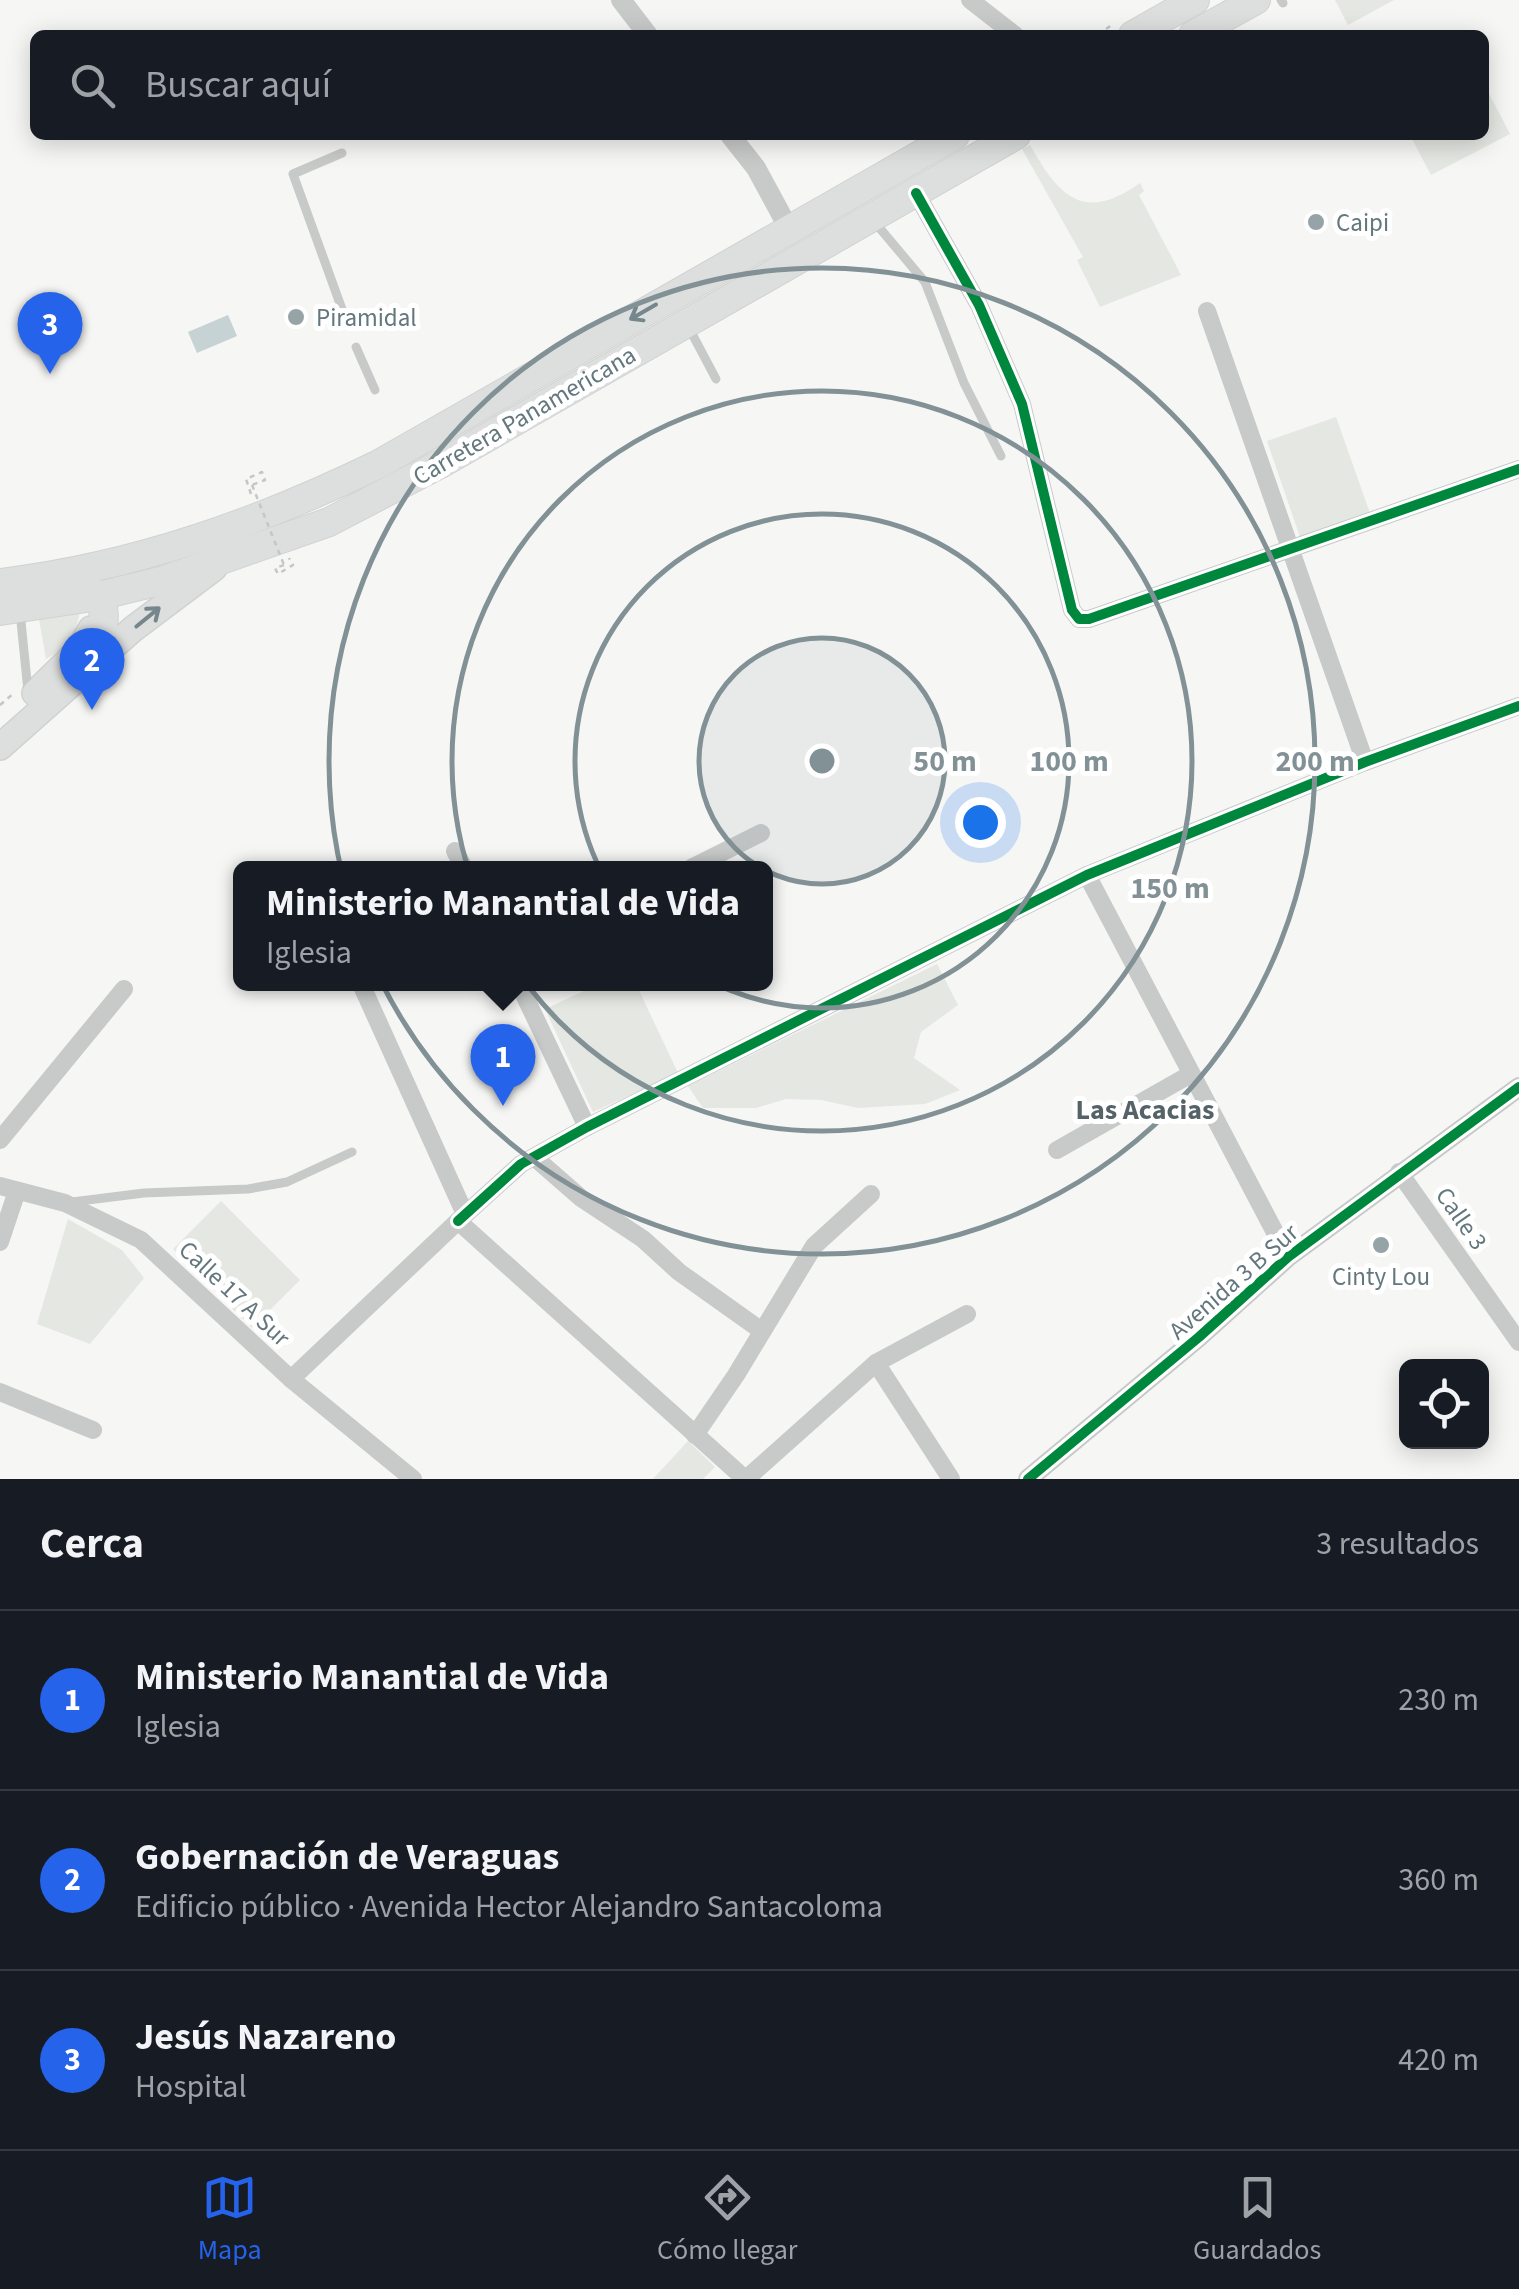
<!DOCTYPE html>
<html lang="es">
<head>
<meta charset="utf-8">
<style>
	:root { --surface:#171b24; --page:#242831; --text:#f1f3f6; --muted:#9ea1a6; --line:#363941; --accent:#2563eb }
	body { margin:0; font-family:"Source Sans 3",sans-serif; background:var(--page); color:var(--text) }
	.controls { position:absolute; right:30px; bottom:30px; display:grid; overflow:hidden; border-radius:15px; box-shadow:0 5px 25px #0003 }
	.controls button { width:90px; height:90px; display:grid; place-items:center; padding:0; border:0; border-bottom:2px solid var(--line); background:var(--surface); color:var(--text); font:50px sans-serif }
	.you { position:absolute; left:980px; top:822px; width:35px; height:35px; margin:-25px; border:8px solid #fff; border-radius:50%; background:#1a73e8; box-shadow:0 0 0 15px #1a73e833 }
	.badge { display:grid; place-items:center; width:65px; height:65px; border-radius:50%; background:var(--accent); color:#fff; font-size:32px; font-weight:700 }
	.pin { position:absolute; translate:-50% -82px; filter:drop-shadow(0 2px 5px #0008) }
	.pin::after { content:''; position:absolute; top:52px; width:35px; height:30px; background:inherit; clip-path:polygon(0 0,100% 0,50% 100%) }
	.popup { position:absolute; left:233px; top:861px; width:540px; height:130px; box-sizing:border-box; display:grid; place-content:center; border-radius:15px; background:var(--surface); filter:drop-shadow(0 2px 8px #0005); font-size:32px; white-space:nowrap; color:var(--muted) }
	.popup b { font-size:38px; color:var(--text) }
	.popup::after { content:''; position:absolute; left:50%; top:100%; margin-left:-20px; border:20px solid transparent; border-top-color:var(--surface) }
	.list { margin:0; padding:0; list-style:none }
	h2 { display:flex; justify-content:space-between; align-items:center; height:130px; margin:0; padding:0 40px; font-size:42px }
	h2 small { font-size:32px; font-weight:400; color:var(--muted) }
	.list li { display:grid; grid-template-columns:65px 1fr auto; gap:30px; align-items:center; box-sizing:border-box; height:180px; padding:0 40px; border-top:2px solid var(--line) }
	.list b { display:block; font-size:38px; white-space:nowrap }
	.list p { margin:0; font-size:32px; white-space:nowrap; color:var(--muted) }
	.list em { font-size:32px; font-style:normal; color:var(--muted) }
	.icon { flex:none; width:55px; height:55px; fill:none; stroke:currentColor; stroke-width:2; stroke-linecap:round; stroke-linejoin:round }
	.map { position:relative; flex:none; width:1519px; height:1479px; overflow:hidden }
	.search { position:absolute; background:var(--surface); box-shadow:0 5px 25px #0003; left:30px; right:30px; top:30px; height:110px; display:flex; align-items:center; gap:25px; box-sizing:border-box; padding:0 35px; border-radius:15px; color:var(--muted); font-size:38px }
	.sheet { height:670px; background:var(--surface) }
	nav { display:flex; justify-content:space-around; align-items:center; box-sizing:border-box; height:140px; border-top:2px solid var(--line); background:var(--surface); font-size:28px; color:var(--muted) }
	nav a { display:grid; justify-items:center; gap:5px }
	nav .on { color:var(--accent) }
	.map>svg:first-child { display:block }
	.green { fill:#e5e7e2 }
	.water { fill:#c6d2d3 }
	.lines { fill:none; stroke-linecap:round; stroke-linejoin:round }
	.primary-casing { stroke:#d1d2d2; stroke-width:28 }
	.trunk-casing { stroke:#d1d2d2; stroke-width:30 }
	.path { stroke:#c5c6c7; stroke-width:2.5; stroke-dasharray:5 5; stroke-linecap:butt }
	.service { stroke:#c8caca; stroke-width:9 }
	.minor { stroke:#c8caca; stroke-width:18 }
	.tertiary { stroke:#c8caca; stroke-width:20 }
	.primary { stroke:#dddede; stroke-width:25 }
	.trunk { stroke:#dddede; stroke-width:28 }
	.path-bridge { stroke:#c5c6c7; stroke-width:2.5; stroke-dasharray:5 5; stroke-linecap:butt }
	.cycleway-casing { stroke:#fff; stroke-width:16 }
	.cycleway { stroke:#00873e; stroke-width:10 }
	.oneway { stroke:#75868c }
	.ring { fill:none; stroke:#829196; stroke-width:5 }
	.poi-dot { fill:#96a3a7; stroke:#fff; stroke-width:4 }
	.labels { text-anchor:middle; stroke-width:10; stroke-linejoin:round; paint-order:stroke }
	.poi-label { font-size:25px; fill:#63777d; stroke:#fff; text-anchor:start }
	.street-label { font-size:25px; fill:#63777d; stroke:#fff }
	.neighbourhood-label { font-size:28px; font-weight:bold; fill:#556369; stroke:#fff }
	.centre { fill:#829196; stroke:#fff; stroke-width:5 }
	.ring-label { font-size:30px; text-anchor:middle; font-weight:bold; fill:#829196; stroke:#fff; stroke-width:10; stroke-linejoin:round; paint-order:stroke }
</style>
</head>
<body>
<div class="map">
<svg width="1519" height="1479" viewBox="0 0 1519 1479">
	<rect width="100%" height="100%" fill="#f6f6f5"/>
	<g class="green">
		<path d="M1335,0h59l-46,25z"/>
		<path d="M1484,84l26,50 -79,41 -21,-40h74z"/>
		<path d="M1030,145c29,52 54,78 110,38l4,8 -5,4 42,80 -81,32 -23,-47 6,-3 -61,-108z"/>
		<path d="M1336,417l35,99 -70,24 -34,-99z"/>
		<path d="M80,612c-5,24 -13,35 -34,47l-7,-40z"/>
		<path d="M937,964l21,41 -37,27 -7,26 46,32 -35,14 -67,4 -37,-8 -35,-1 -30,9h-53l-15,-22z"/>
		<path d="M599,984h37l42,89 -85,39 -48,-103z"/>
		<path d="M221,1201l79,79 -48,48 -79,-79z"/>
		<path d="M68,1219l54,31 22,28 -54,66 -53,-20z"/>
		<path d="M688,1441l27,26 -12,12h-50z"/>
	</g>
	<path class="water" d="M228,315l9,21 -40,17 -9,-21z"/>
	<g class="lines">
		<defs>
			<g id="primary">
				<path d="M35,693l43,-42 13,-22"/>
				<path d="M0,747l133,-118 81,-61"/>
			</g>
			<g id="trunk">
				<path d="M1133,35l62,-35"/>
				<path d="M1193,35l63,-35"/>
				<path d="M0,583c134,-16 258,-60 379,-119l576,-329"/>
				<path d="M0,611l99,-15 65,-16 165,-58 113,-59 574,-328"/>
				<path d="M74,680c17,-25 40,-53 25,-84l-16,-10"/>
			</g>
		</defs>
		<use href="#primary" class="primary-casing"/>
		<use href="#trunk" class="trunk-casing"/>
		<g class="path">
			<path d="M1098,35l15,-11"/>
			<path d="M251,494l-5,-15 16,-7 3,8 -13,5"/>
			<path d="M284,565l-9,3 3,6 15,-9 -4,-7"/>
			<path d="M0,705l14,-12"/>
		</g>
		<g class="service">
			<path d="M1281,0l2,3"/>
			<path d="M342,153l-49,21 54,149"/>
			<path d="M872,219l53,63 39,101 37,73"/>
			<path d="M689,328l27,51"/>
			<path d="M356,347l19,43"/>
			<path d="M20,612l8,79"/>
			<path d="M72,1202l72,-9 104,-4 39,-7 65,-30"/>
		</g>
		<g class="minor">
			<path d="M970,0l45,35"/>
			<path d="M916,193l63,112 43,99 50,206 7,9h10l430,-150"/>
			<path d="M1207,311l158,451"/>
			<path d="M455,851l9,17"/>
			<path d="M691,868l70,-35"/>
			<path d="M1087,875l201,382"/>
			<path d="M361,984l104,230"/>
			<path d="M519,984l68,143"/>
			<path d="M0,1140l124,-151"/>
			<path d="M1057,1150l134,-76"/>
			<path d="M534,1157l47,41 62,41 36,33 83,59"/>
			<path d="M1399,1172l120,170"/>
			<path d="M0,1186l65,17 76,37 150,139 122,100"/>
			<path d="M458,1221l63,-57 66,-37 500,-252 278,-113 154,-56"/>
			<path d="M0,1242l17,-51"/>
			<path d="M876,1363l75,116"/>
			<path d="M291,1379l167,-158 287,258"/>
			<path d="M0,1392l93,38"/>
			<path d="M695,1435l41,-60 78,-129 57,-52"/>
			<path d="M746,1479l130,-116 91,-49"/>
		</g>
		<g class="tertiary">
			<path d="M621,0l27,35"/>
			<path d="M730,135l26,33 33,61"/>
			<path d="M1028,1479l171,-142 89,-80 231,-170"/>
		</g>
		<use href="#primary" class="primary"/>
		<use href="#trunk" class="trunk"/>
		<path class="path-bridge" d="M252,485l32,80"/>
		<defs>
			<g id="cycleway">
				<path d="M916,193l63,112 43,99 50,206 7,9h10l430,-150"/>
				<path d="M458,1221l63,-57 66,-37 500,-252 278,-113 154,-56"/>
				<path d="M1028,1479l171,-142 89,-80 231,-170"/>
			</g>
		</defs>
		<use href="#cycleway" class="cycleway-casing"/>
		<use href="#cycleway" class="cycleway"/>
	</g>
	<defs><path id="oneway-shaft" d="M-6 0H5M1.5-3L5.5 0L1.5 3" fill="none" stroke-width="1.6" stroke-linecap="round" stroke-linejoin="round" transform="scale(2.5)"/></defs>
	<g class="oneway">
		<use href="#oneway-shaft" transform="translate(643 312) rotate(150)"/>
		<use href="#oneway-shaft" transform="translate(148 617) rotate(-39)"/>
	</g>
	<circle cx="822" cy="761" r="123" fill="#829196" fill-opacity=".12"/>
	<g class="ring">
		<circle cx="822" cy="761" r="123"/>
		<circle cx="822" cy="761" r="247"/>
		<circle cx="822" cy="761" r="370"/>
		<circle cx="822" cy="761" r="493"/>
	</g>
	<g class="poi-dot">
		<circle cx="1316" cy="222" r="10"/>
		<circle cx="296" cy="317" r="10"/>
		<circle cx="1381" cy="1245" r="10"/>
	</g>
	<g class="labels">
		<g class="poi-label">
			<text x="1336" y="231">Caipi</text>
			<text x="316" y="326">Piramidal</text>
			<text x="1381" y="1285" text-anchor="middle">Cinty Lou</text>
		</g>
		<g class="street-label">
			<text transform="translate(524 415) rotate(-30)" y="9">Carretera Panamericana</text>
			<text transform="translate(1462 1218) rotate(55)" y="9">Calle 3</text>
			<text transform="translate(1233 1281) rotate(-41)" y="9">Avenida 3 B Sur</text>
			<text transform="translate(235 1293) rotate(43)" y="9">Calle 17 A Sur</text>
		</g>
		<g class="neighbourhood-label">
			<text x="1145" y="1119">Las Acacias</text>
		</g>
	</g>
	<circle cx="822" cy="761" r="15" class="centre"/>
	<g class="ring-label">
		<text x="945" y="771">50 m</text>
		<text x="1069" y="771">100 m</text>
		<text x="1315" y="771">200 m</text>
		<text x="1170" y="898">150 m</text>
	</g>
</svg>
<div class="controls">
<button><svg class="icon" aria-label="locate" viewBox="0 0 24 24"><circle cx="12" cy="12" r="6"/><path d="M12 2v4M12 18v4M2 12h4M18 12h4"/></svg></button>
</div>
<div class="you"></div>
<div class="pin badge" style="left:503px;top:1106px">1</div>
<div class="popup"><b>Ministerio Manantial de Vida</b>Iglesia</div>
<div class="pin badge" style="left:92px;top:710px">2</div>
<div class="pin badge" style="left:50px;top:374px">3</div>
<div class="search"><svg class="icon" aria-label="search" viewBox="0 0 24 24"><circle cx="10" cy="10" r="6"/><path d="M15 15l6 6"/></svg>Buscar aquí</div>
</div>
<section class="sheet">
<h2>Cerca<small>3 resultados</small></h2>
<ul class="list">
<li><span class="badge">1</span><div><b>Ministerio Manantial de Vida</b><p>Iglesia</p></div><em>230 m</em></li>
<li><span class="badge">2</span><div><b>Gobernación de Veraguas</b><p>Edificio público · Avenida Hector Alejandro Santacoloma</p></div><em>360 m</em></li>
<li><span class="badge">3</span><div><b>Jesús Nazareno</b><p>Hospital</p></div><em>420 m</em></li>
</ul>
</section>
<nav>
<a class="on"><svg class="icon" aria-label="map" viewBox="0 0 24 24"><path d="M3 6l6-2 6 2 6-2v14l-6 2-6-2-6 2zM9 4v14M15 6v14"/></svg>Mapa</a>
<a><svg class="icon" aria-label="directions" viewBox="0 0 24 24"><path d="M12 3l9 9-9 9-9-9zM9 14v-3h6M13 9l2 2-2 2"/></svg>Cómo llegar</a>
<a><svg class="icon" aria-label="saved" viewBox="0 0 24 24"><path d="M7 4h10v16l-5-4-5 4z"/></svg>Guardados</a>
</nav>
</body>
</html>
